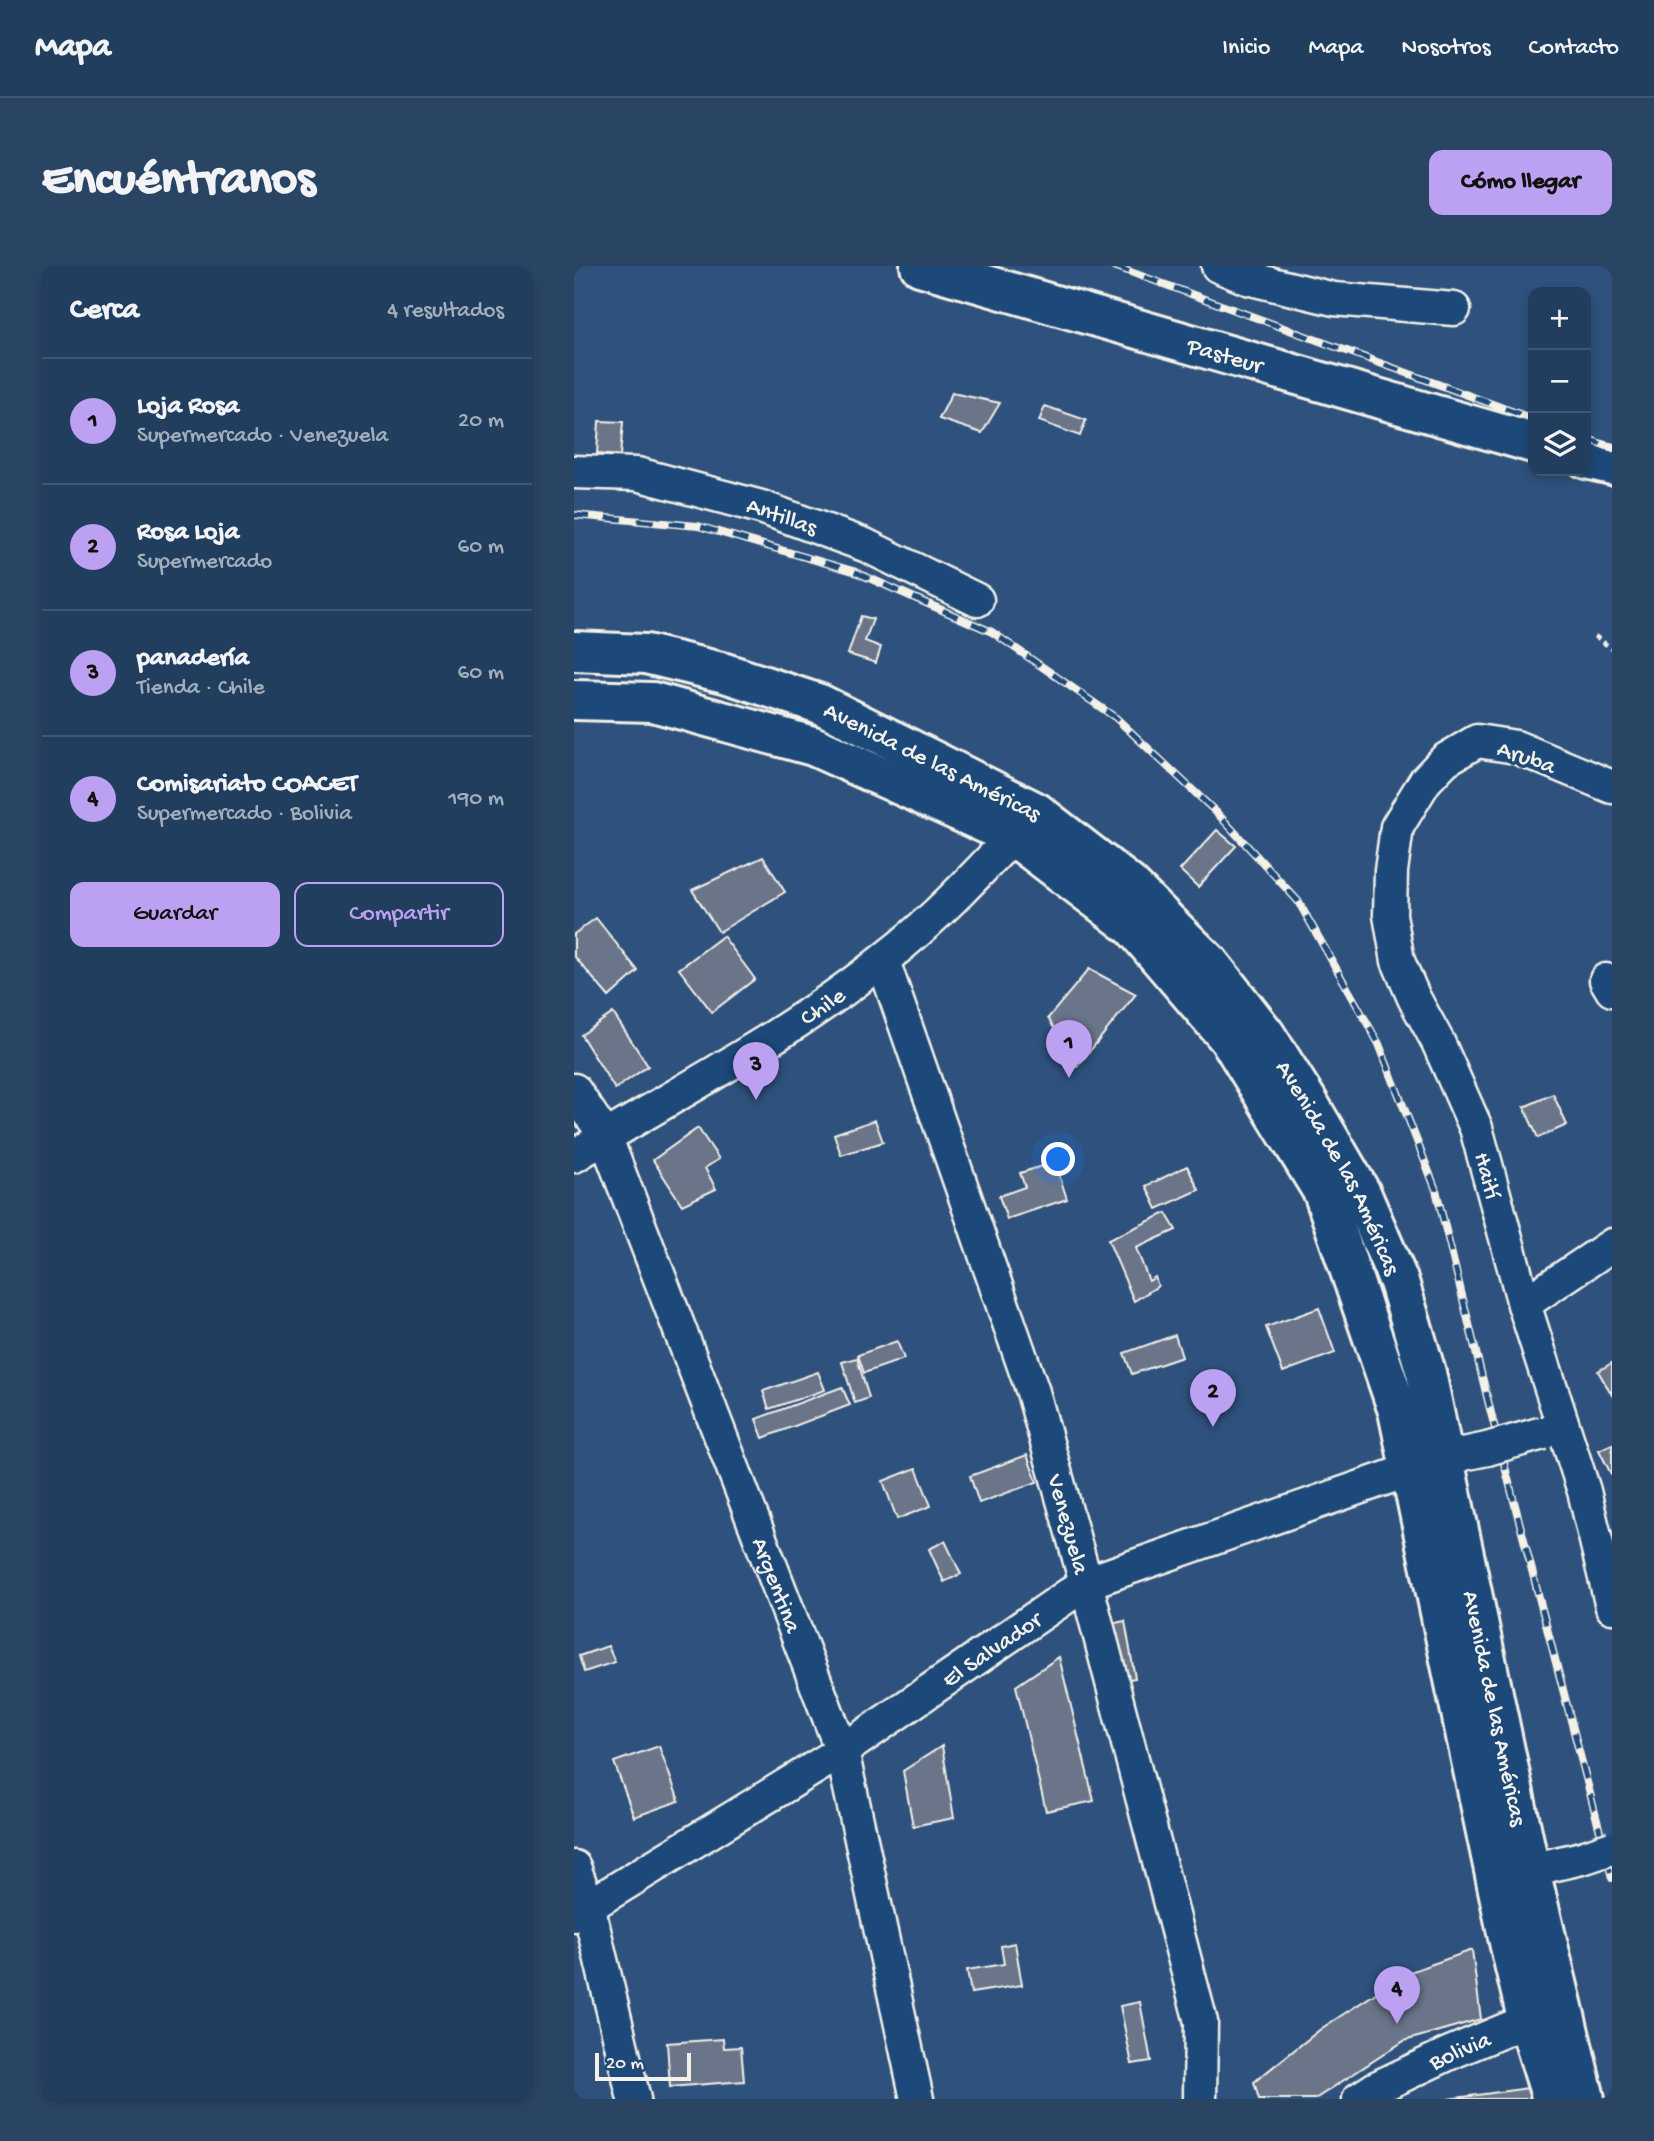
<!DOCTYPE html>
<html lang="es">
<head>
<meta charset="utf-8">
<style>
	:root { --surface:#223e5e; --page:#2a4564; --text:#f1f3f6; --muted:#a2aebc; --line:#3f5773; --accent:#bca0f2 }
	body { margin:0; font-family:"Gochi Hand",sans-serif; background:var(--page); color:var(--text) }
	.controls { position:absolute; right:21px; top:21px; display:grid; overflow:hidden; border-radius:14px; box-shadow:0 4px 10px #0003 }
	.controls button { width:63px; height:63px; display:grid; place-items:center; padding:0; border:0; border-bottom:2px solid var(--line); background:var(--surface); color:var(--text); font:35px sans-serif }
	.scale { position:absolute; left:21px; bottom:18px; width:96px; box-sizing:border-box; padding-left:7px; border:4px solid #f4f1e8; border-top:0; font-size:19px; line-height:24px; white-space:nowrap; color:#f4f1e8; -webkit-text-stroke:5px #1f4a7a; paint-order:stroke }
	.you { position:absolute; left:485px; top:894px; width:24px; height:24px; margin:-18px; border:5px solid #fff; border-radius:50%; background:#1a73e8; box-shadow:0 0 0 10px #1a73e833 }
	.badge { display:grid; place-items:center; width:46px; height:46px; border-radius:50%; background:var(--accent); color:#111; font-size:23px; font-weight:700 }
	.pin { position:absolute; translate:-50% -58px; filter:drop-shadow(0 2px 4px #0008) }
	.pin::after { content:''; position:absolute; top:37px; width:24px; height:21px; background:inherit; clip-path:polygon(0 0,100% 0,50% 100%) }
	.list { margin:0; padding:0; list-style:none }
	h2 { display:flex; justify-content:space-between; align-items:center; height:91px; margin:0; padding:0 28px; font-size:30px }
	h2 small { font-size:23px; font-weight:400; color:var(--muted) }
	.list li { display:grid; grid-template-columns:46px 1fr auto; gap:21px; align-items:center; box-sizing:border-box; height:126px; padding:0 28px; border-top:2px solid var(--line) }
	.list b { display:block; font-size:26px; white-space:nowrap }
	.list p { margin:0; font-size:23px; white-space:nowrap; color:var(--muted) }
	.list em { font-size:23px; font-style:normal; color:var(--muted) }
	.actions { display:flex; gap:14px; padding:21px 28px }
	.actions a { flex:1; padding:16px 0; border:2px solid var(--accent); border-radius:14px; text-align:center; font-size:24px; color:var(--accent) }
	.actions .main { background:var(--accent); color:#111 }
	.icon { flex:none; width:38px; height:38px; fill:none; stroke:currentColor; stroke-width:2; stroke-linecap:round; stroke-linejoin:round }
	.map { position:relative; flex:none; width:1038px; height:1833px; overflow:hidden; border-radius:14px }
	header { display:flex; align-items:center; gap:42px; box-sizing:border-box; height:98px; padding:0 35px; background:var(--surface); border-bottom:2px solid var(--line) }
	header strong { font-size:33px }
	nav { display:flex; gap:38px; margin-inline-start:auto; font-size:24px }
	.intro { display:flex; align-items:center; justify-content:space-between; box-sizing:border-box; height:168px; padding:0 42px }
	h1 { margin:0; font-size:49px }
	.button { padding:18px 32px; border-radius:14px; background:var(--accent); color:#111; font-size:24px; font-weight:700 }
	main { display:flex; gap:42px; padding:0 42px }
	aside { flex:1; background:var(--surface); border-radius:14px; box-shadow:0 4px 10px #0003 }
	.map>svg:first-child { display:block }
	.building { fill:#6a748a; stroke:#f4f1e8; stroke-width:2 }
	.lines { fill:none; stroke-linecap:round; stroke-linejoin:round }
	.street-casing { stroke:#f4f1e8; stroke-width:37 }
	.secondary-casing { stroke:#f4f1e8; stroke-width:44 }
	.path { stroke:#f4f1e8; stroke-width:4.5; stroke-dasharray:5 5; stroke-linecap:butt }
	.street { stroke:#1f4a7a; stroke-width:32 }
	.secondary { stroke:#1f4a7a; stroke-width:38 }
	.rail-casing { stroke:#f4f1e8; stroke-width:8 }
	.rail { stroke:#1f4a7a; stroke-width:5; stroke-dasharray:16; stroke-linecap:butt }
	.street-bridge-casing { stroke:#f4f1e8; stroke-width:37; stroke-linecap:butt }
	.street-bridge { stroke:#1f4a7a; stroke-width:32 }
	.labels { text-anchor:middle; stroke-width:7; stroke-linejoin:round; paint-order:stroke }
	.street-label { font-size:24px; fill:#f4f1e8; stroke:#1f4a7a }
</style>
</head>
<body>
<header>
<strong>Mapa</strong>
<nav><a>Inicio</a><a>Mapa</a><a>Nosotros</a><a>Contacto</a></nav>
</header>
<div class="intro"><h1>Encuéntranos</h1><a class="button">Cómo llegar</a></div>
<main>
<aside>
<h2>Cerca<small>4 resultados</small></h2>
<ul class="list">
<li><span class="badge">1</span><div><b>Loja Rosa</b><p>Supermercado · Venezuela</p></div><em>20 m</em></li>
<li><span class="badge">2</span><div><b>Rosa Loja</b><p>Supermercado</p></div><em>60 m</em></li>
<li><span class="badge">3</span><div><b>panadería</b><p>Tienda · Chile</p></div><em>60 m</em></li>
<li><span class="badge">4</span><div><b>Comisariato COACET</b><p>Supermercado · Bolivia</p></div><em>190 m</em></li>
</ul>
<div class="actions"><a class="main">Guardar</a><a>Compartir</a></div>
</aside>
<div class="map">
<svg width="1038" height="1833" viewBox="0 0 1038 1833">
	<rect width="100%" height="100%" fill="#2e527d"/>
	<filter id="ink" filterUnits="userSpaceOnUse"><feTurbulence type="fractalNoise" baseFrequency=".0143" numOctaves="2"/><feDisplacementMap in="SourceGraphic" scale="14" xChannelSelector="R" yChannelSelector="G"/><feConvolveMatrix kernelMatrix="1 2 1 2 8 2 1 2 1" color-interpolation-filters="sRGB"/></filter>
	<g filter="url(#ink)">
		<g class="building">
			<path d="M378,127l48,10 -18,30 -43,-14z"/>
			<path d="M471,140l41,14 -6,16 -41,-15z"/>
			<path d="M25,155l24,1 -3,34 -23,-2z"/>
			<path d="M287,350l12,3 -8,22 16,6 -5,16 -28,-9z"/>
			<path d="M643,564l19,16 -38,41 -18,-17z"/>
			<path d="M189,591l22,35 -66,40 -27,-42z"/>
			<path d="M22,652l42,53 -29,26 -35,-41v-22z"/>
			<path d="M149,670l32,43 -43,33 -33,-43z"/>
			<path d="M515,703l47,25 -59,73 -29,-49z"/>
			<path d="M39,747l35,53 -33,23 -34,-54z"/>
			<path d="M979,828l14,31 -29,13 -14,-31z"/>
			<path d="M301,854l8,22 -42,13 -7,-21z"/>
			<path d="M124,862l21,31 -14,9 11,21 -34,16 -29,-45z"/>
			<path d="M481,896l12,37 -60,20 -8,-23 26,-9 -5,-14z"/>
			<path d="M613,900l12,24 -42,19 -11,-23z"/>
			<path d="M592,947l10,17 -40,18 13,33 6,-4 3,9 -24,15 -26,-61z"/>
			<path d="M745,1042l16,45 -52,19 -17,-45z"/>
			<path d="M601,1069l7,22 -50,17 -8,-21z"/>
			<path d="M323,1075l7,18 -40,14 -6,-18z"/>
			<path d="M283,1092l12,40 -14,5 -13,-41z"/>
			<path d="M1038,1097v32l-14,-24z"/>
			<path d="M244,1106l7,18 -56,19 -6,-18z"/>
			<path d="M268,1121l8,18 -87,33 -7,-19z"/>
			<path d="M1038,1178v32l-13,-26z"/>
			<path d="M453,1189l10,27 -58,21 -9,-27z"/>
			<path d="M342,1202l15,38 -34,13 -14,-38z"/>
			<path d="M371,1275l16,33 -17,8 -15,-33z"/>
			<path d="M551,1355l10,57 -15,3 -10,-57z"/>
			<path d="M34,1380l7,16 -31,10 -5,-16z"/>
			<path d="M485,1391l35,144 -48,10 -30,-125z"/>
			<path d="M85,1480l20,55 -45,16 -20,-55z"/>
			<path d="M368,1480l12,72 -41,8 -10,-55z"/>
			<path d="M441,1677l7,42 -51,8 -4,-23 37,-6 -3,-18z"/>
			<path d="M898,1684l9,69 -77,22 -89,58h-56l-5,-17 68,-54 51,-33 23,-18z"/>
			<path d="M566,1736l11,59 -19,3 -12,-58z"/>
			<path d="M149,1773l1,9 17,-1 3,34 -74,6 -3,-44z"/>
			<path d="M961,1821l4,12h-91z"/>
		</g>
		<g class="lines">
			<defs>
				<g id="street">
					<path d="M644,0l29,12 87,21 120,10"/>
					<path id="s1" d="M0,206l63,2 124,33 104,38 112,55"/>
					<path id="s2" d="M1038,521l-96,-40 -39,-6 -32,19 -20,21 -28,46 -6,44 -1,44 8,46 16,37 24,44 38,86 48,176 60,187 28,116"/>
					<path id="s3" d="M309,695l150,431 53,191 115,439 -1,77"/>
					<path d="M1032,714l6,10"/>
					<path id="s4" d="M0,824l31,46 237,615 75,348"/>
					<path id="s5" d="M0,890c104,-64 214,-120 309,-196 53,-41 99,-91 145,-140"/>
					<path d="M950,1038l88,-59"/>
					<path d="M0,1601l14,38 46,194"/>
					<path d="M956,1604l52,-12"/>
					<path id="s6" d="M0,1649l268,-164 244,-168 358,-125 43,-9"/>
					<path id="s7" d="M785,1833l17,-11 74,-35 98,-41"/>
				</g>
				<g id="secondary">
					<path id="s8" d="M346,0l613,177"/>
					<path d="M1012,193l26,6"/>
					<path id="s9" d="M0,385l72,3 79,19 95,31 216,108 93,72 81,80 55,70 43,68 53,91 38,89 27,91 104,497 55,229"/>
					<path d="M0,434l79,2 160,44 200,90 120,91 97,113 93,152 75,219 111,531 18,76 25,81"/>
				</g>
			</defs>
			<use href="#street" class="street-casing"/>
			<use href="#secondary" class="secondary-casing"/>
			<path class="path" d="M1021,370l17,13"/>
			<use href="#street" class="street"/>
			<use href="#secondary" class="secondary"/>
			<defs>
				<g id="rail">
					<path d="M540,0l419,153"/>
					<path d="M1012,172l26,10"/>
					<path d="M0,249l124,11 155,45 139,61 124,86 101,95 81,88 81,143 57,146 55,223 121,465"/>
				</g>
			</defs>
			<use href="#rail" class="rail-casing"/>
			<use href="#rail" class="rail"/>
			<defs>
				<g id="street-bridge">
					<path d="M913,1183l56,-16"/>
					<path d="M1008,1592l30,-10"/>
				</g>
			</defs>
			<use href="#street-bridge" class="street-bridge-casing"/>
			<use href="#street-bridge" class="street-bridge"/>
		</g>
	</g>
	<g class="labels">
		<g class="street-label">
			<text dy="8" stroke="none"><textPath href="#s8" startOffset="318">Pasteur</textPath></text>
			<text dy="8" stroke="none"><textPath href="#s1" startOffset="214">Antillas</textPath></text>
			<text transform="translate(953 490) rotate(19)" y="8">Aruba</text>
			<text dy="8" stroke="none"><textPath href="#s9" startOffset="380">Avenida de las Américas</textPath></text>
			<text dy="8" stroke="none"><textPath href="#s5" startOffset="290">Chile</textPath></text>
			<text dy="8" stroke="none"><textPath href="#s9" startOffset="968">Avenida de las Américas</textPath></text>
			<text dy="8" stroke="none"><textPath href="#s2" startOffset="632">Haití</textPath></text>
			<text dy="8" stroke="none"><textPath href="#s3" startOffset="593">Venezuela</textPath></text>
			<text dy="8" stroke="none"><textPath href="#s4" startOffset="536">Argentina</textPath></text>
			<text dy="8" stroke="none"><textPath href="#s6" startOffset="495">El Salvador</textPath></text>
			<text dy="8" stroke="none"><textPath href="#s9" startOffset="1535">Avenida de las Américas</textPath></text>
			<text dy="8" stroke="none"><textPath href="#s7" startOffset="112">Bolivia</textPath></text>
		</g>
	</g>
</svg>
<div class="controls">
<button>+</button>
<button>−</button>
<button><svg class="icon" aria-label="layers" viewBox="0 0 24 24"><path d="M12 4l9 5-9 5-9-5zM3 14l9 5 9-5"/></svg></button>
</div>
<div class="scale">20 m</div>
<div class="you"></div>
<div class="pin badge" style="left:495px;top:812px">1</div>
<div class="pin badge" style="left:639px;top:1161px">2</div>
<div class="pin badge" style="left:182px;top:834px">3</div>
<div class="pin badge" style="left:823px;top:1758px">4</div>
</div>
</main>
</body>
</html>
